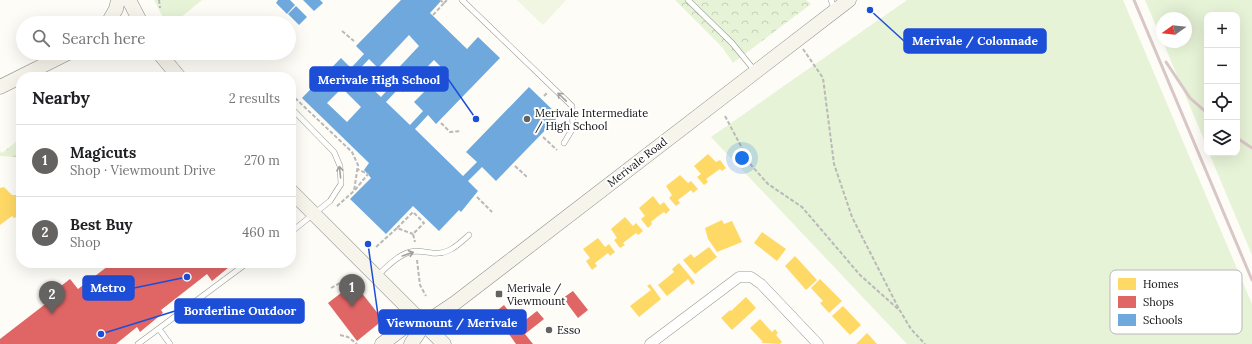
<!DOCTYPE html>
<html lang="en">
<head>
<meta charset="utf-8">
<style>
	:root { --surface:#fff; --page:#f6f6f6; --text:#202124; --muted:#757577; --line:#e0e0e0; --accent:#646362 }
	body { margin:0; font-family:Lora,serif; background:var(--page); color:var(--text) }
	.controls { position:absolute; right:12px; top:12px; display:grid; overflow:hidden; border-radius:8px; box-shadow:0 4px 16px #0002 }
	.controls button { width:36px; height:36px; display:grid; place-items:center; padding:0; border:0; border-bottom:1px solid var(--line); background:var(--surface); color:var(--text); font:20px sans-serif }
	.compass { position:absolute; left:1156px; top:12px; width:36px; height:36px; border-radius:50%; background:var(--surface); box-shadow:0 4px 16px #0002; rotate:255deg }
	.you { position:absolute; left:742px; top:158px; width:14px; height:14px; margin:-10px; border:3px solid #fff; border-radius:50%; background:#1a73e8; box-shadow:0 0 0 6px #1a73e833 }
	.badge { display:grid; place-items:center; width:26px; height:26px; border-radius:50%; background:var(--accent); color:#fff; font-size:13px; font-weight:700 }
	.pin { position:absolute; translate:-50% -33px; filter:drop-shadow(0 1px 2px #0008) }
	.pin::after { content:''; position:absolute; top:21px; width:14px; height:12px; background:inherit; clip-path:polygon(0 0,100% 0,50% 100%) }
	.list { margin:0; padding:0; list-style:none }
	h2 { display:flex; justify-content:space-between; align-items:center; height:52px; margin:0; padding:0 16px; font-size:17px }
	h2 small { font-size:13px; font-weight:400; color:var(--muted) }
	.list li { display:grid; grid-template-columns:26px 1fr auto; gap:12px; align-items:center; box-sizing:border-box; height:72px; padding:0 16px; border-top:1px solid var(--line) }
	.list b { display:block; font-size:15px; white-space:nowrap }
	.list p { margin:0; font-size:13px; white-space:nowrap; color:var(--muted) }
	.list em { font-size:13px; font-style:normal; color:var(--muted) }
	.icon { flex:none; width:22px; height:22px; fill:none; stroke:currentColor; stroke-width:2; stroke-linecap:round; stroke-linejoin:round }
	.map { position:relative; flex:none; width:1252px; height:344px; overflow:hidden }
	.search { position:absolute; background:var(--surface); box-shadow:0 4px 16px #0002; left:16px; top:16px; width:280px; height:44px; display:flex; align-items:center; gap:10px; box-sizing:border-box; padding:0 14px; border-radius:22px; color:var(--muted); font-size:15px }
	.panel { position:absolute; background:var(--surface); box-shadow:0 4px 16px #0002; left:16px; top:72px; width:280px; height:196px; border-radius:16px }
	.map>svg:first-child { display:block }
	.grass { fill:#e7f3d7 }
	.park { fill:url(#park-crowns) }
	.pitch { fill:#f0f6e1 }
	.homes { fill:#ffd966 }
	.shops { fill:#e06666 }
	.schools { fill:#6fa8dc; fill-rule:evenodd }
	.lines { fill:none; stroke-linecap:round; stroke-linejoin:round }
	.lane-casing { stroke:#979795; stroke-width:6 }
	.street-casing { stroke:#979795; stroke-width:11 }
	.secondary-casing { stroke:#8e8d8b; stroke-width:15 }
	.path { stroke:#b9b9b8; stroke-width:2; stroke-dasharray:4 2; stroke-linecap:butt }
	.lane { stroke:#fffffe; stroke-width:5 }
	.street { stroke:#fffffe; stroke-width:10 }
	.secondary { stroke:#f6f4eb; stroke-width:14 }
	.rail { stroke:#d9c6c7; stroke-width:3 }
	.oneway { stroke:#a0a09f }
	.poi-dot { fill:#646362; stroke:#fff; stroke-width:1.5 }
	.labels { text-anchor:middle; stroke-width:4; stroke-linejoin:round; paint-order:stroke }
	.poi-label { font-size:11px; fill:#111; stroke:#fff; text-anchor:start }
	.street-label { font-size:11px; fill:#111; stroke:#fff }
	.key { fill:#fff; stroke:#b8b8b8; stroke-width:1 }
	.key-label { font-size:11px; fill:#111 }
	.leader { fill:none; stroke:#1d4ed8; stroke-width:1.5 }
	.callout-dot { fill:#1d4ed8; stroke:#fff; stroke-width:1.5 }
	.callout { fill:#1d4ed8; stroke:#1d4ed8; stroke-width:1.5 }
	.callout-label { font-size:12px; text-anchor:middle; font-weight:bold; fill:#fff }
</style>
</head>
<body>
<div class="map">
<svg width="1252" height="344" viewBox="0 0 1252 344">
	<defs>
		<pattern id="park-crowns" width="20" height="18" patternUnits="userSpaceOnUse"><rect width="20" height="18" fill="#e7f3d7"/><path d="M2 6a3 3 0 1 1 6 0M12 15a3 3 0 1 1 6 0" fill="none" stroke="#c5cfb8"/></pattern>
	</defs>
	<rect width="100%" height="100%" fill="#fdfcf7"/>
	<g class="grass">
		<path d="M154,0h48l-28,23h-8z"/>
		<path d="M907,0h216l129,304v40h-345l-196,-207z"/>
		<path d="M1145,0h107v255l-43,-102h28v-138h-30v132l-44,-105h23v-24h-24v22z"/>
	</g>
	<g class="park">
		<path d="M675,0h131l5,4 -78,59 -11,-16z"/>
		<path d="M21,138v15l-5,4 -16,-1v-5l2,2z"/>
	</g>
	<path class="pitch" d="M517,0h49l-23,25z"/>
	<g class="homes">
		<path d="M708,154l8,8 4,-2 6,8 -4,3 -2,-2 -14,10 2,3 -4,3 -7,-8 4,-3 -7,-8z"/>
		<path d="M680,175l8,8 3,-2 7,8 -5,4 -2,-3 -13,10 2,3 -4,3 -7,-8 3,-3 -6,-9z"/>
		<path d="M4,187l8,8h5l4,-3v26l-2,-3 -5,3 -2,-2 -12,9v-37z"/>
		<path d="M653,196l7,9 4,-3 6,8 -4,4 -2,-2 -7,5 -6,5 1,2 -4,4 -7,-9 4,-3 -6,-8z"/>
		<path d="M625,217l8,9 3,-3 7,8 -5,4 -2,-2 -13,10 2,2 -5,3 -6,-8 3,-2 -6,-9z"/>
		<path d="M722,220l2,4 8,-3 10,21 -25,10 -9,-13 -3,-11z"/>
		<path d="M762,232l24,17 -9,12 -23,-18z"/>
		<path d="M598,238l7,9 4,-3 6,8 -5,4 -2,-3 -13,10 2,3 -5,4 -6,-9 4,-3 -7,-9z"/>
		<path d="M709,247l8,10 -22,17 -12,-14 8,-6 3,4z"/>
		<path d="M795,256l22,24 -11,10 -21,-24z"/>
		<path d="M679,263l16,19 -3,3 -4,-6 -21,17 -9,-11 16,-13 -2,-3z"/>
		<path d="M820,279l22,22 -13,12 -9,-10 3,-2 -12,-13z"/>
		<path d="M650,284l11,15 -22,18 -9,-11 21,-16 -4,-4z"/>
		<path d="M746,297l10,11 -24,22 -11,-12 9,-8 1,1z"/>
		<path d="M843,306l18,19 -11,10 -18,-19z"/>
		<path d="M760,319l12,13 3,-3 3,4 -2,2 6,7 -2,2 -19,-1 2,-1 -13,-14z"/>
		<path d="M867,333l10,11h-21z"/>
	</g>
	<g class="shops">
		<path d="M112,263h122l-22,18 -5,-7 -46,36 2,3 -23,19 -3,-5 -21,17h-116v-5l48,-37 -7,-9 7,-5 4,-1 1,2 6,-5 2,2 9,-7 8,10z"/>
		<path d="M354,283l29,37 -26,21 -29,-38z"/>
		<path d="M573,291l15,19 -10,8 -15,-20z"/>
		<path d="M504,305l15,20 18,-14 7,8 -19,15 8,10h-17l-22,-31z"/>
	</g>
	<g class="schools">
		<path d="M278,0h12l5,5 -8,9 -11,-11z"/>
		<path d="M303,0h17l3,3 -9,8z"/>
		<path d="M401,0h39l1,1 -11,12 37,36 11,-12 22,21 -64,66 -8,-9 -13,14 48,47 14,-14 -11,-10 63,-65 30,29 -63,65 -14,-14 -14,14 10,10 -17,21 -2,-2 -20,21 -26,-25 -27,28 -36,-35 21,-21 -7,-8 5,-7 -67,-65 39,-40 10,10 13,-14 -8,-8zM409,35l10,11 -31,33 5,5 -12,13 -25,-24 13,-14 9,9zM434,60l11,11 -31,31 9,9 -13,14 -24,-23 13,-14 4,4zM342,88l19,19 -14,15 -20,-19z"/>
		<path d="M296,6l11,11 -8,8 -11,-11z"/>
	</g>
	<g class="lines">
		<defs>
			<g id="lane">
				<path d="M462,0l110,106 1,22 -9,15"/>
				<path d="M688,0l44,43 23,28"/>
				<path d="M831,0l4,10"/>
				<path d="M291,108l43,44 6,14 1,18 -11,17 -39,31"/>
				<path d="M378,275c9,-8 20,-20 32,-23 7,-2 15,0 22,1 16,2 26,-8 37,-18"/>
				<path d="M159,329l11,15"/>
				<path d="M138,344l109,-81"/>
			</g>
			<path id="street" d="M650,344l89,-67h12l10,7 57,60"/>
			<g id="secondary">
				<path d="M129,0l12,23"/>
				<path d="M108,23l8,-14 2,-9"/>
				<path d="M159,53l20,24"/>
				<path d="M0,87l68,-34"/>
				<path d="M291,191l153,153"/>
				<path d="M382,344l21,-16 22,-5 30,-20 394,-303"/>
				<path d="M411,344l14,-21"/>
			</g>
		</defs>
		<use href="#lane" class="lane-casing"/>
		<use href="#street" class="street-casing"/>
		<use href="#secondary" class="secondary-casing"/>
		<g class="path">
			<path d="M159,0l1,8"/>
			<path d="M444,3l3,-3"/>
			<path d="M433,15l11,-12 -4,-3"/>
			<path d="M342,31l12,10"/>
			<path d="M803,49l20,29 11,86 18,53 47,92 12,20 14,15"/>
			<path d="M544,96l3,-3"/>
			<path d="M295,98l57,54 6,13 -4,26 -18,16"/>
			<path d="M725,116l26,49 17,19 34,23 58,68 38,34"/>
			<path d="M441,123l9,9 11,-1"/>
			<path d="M543,137l14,13"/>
			<path d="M515,166l13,12"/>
			<path d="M355,190l13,-16 -11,-5"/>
			<path d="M477,197l15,15"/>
			<path d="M397,228l16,-16 11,11 -11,11 2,8"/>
			<path d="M376,247l21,-19 16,6"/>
			<path d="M417,260l3,25 6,11"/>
			<path d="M331,288l9,-5 9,2 9,-6"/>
			<path d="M340,335l8,2 9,7"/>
		</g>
		<use href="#lane" class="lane"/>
		<use href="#street" class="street"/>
		<use href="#secondary" class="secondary"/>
		<g class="rail">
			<path d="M1134,0l118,280"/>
			<path d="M1166,62l24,36 17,15"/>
			<path d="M1237,138l15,10"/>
		</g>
	</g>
	<defs><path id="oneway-shaft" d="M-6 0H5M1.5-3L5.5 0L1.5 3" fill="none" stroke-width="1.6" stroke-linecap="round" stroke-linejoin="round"/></defs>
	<g class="oneway">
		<use href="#oneway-shaft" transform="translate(562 97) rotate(-136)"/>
		<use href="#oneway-shaft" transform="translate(340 172) rotate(-96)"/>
		<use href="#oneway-shaft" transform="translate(408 254) rotate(-19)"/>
	</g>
	<g class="poi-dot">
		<circle cx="527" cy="119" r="4"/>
		<rect x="495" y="290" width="8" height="8" rx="2"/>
		<circle cx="549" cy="330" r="4"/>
	</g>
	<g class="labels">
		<g class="poi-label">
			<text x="535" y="117">Merivale Intermediate<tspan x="535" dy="13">/ High School</tspan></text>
			<text x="507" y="292">Merivale /<tspan x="507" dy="13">Viewmount</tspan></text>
			<text x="557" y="334">Esso</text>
		</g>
		<g class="street-label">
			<text transform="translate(637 162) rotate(-38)" y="4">Merivale Road</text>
		</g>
	</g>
	<rect x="1110" y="270" width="132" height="64" rx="6" class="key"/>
	<rect x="1118" y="278" width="18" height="12" fill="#ffd966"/>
	<rect x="1118" y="296" width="18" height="12" fill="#e06666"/>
	<rect x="1118" y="314" width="18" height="12" fill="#6fa8dc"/>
	<g class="key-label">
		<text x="1143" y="288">Homes</text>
		<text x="1143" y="306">Shops</text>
		<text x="1143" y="324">Schools</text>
	</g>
	<path class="leader" d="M870 10L904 41M476 119L448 79M187 277L134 288M101 334L175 311M368 244L379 322"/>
	<g class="callout-dot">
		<circle cx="870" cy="10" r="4"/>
		<circle cx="476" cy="119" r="4"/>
		<circle cx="187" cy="277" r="4"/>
		<circle cx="101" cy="334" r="4"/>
		<circle cx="368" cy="244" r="4"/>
	</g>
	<g class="callout">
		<rect x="904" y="29" width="142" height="24" rx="4"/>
		<rect x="310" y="67" width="138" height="24" rx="4"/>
		<rect x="83" y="276" width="51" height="24" rx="4"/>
		<rect x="175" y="299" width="129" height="24" rx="4"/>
		<rect x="379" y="310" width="147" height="24" rx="4"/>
	</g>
	<g class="callout-label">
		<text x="975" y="45">Merivale / Colonnade</text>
		<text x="379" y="84">Merivale High School</text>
		<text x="108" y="292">Metro</text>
		<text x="240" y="315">Borderline Outdoor</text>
		<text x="452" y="327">Viewmount / Merivale</text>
	</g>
</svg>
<div class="controls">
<button>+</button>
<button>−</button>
<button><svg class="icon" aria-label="locate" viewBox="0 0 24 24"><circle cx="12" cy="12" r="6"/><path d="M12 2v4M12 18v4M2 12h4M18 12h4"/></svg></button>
<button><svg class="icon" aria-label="layers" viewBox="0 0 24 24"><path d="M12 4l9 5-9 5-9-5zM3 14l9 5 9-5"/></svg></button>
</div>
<svg class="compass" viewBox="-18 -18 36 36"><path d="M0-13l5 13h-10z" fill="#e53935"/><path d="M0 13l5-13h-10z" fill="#757577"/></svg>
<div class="you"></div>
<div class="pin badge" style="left:352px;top:307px">1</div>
<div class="pin badge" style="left:52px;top:314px">2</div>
<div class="search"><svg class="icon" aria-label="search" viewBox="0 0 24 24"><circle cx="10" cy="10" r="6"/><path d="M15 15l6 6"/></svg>Search here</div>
<section class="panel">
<h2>Nearby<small>2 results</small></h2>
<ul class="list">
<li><span class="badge">1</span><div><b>Magicuts</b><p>Shop · Viewmount Drive</p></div><em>270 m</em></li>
<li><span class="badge">2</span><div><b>Best Buy</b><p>Shop</p></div><em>460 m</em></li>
</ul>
</section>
</div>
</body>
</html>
